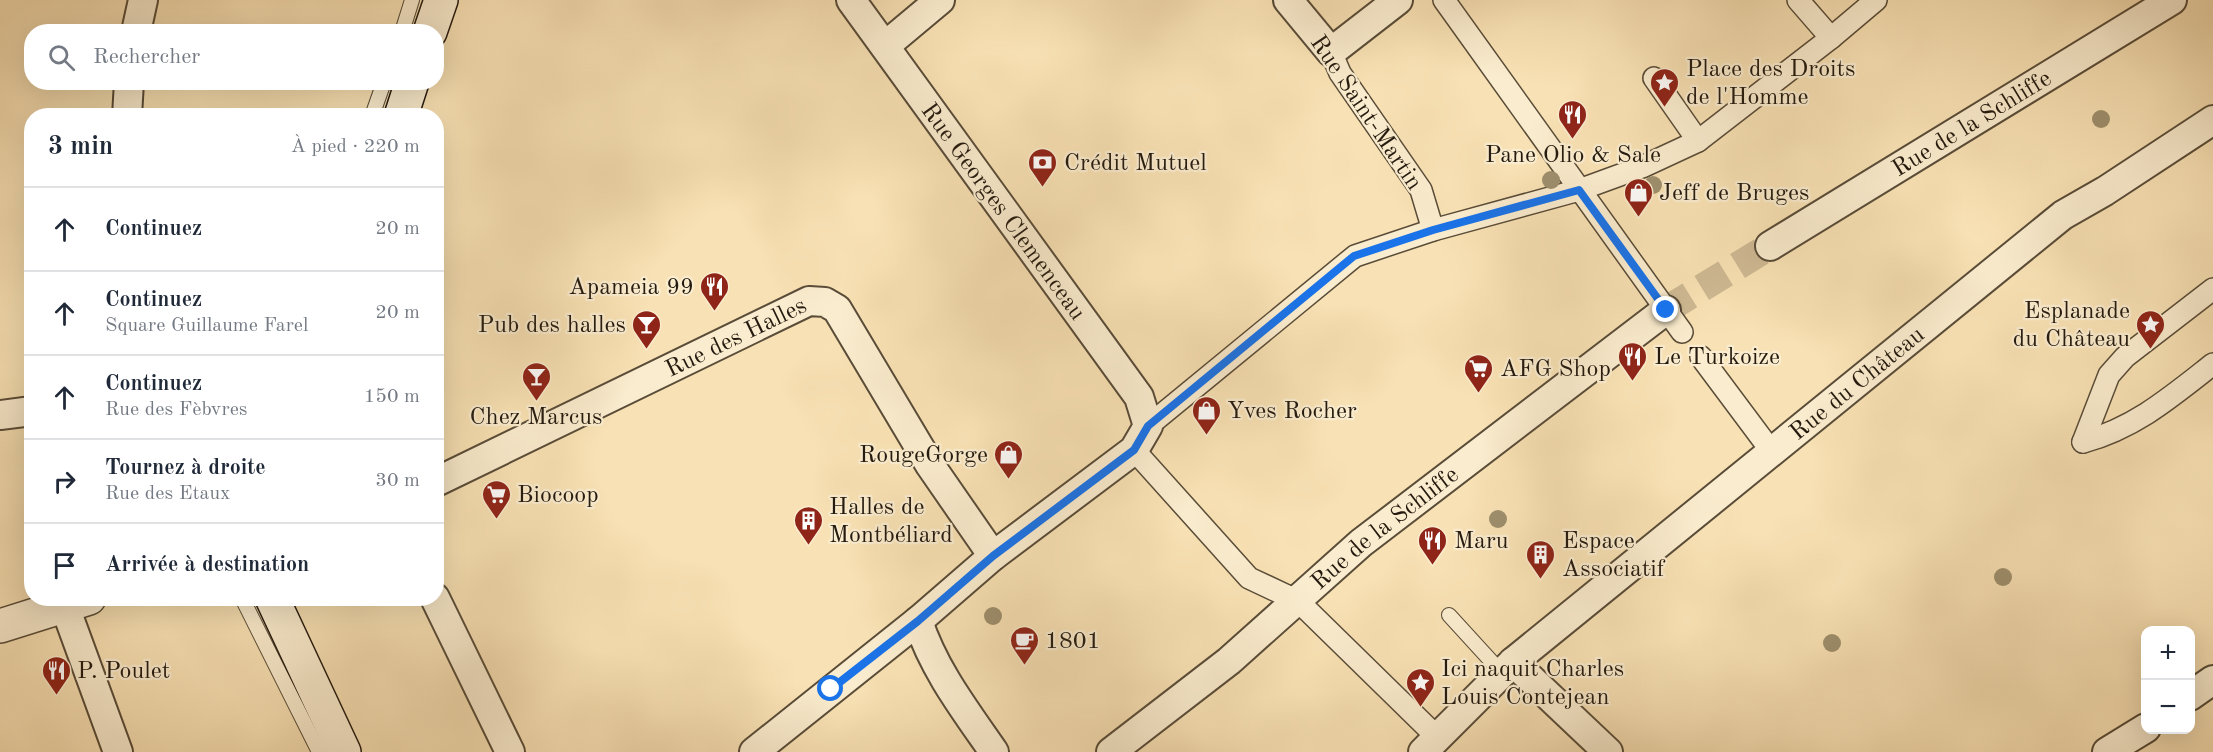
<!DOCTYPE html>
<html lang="fr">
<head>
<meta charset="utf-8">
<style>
	:root { --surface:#fff; --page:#f6f6f7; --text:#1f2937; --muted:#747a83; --line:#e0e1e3 }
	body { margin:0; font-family:"Old Standard TT",serif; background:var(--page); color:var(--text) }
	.controls { position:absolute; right:18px; bottom:18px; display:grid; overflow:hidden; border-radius:12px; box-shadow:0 6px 24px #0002 }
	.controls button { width:54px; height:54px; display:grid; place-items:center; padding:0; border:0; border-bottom:2px solid var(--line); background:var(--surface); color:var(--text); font:30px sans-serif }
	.stop { position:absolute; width:18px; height:18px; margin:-14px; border:4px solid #1a73e8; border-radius:50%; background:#fff }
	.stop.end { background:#1a73e8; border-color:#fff; box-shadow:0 2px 6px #0008 }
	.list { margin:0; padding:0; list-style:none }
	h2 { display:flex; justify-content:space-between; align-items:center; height:78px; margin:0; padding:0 24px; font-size:26px }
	h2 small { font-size:20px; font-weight:400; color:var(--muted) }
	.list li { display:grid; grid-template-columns:39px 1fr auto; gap:18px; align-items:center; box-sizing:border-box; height:84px; padding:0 24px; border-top:2px solid var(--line) }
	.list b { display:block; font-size:22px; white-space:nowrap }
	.list p { margin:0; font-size:20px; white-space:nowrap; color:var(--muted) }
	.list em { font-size:20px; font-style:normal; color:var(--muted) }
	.icon { flex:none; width:33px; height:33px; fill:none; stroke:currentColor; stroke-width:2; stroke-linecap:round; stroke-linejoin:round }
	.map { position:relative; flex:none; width:2213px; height:752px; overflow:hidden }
	.search { position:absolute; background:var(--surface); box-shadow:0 6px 24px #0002; left:24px; top:24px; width:420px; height:66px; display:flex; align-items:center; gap:15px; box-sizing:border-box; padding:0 21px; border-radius:24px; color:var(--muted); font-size:22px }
	.panel { position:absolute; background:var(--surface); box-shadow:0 6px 24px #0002; left:24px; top:108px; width:420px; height:498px; border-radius:24px }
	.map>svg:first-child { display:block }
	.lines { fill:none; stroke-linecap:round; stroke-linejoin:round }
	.minor-tunnel { stroke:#ceb993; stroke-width:28; stroke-dasharray:28 14; stroke-linecap:butt }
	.service-casing { stroke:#594c38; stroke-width:16 }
	.pedestrian-casing { stroke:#594c38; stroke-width:24 }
	.minor-casing { stroke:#594c38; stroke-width:32 }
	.tertiary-casing { stroke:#594c38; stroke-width:36 }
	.secondary-casing { stroke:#241a0f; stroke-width:36 }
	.service { stroke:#faecce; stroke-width:14 }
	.pedestrian { stroke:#faecce; stroke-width:21 }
	.minor { stroke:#faecce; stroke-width:28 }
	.tertiary { stroke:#faecce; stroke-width:33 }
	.secondary { stroke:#faecce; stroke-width:33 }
	.tree { fill:#9e8f6d }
	.route { stroke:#1a73e8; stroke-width:8 }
	.labels { text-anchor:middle; stroke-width:4.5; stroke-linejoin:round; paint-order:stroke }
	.poi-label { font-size:24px; fill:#241a0f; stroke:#faecce; text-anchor:start }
	.street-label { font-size:24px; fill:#241a0f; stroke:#faecce }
</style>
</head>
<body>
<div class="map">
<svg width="2213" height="752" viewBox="0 0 2213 752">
	<rect width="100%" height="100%" fill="#f8e1b4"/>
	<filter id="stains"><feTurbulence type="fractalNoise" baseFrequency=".00333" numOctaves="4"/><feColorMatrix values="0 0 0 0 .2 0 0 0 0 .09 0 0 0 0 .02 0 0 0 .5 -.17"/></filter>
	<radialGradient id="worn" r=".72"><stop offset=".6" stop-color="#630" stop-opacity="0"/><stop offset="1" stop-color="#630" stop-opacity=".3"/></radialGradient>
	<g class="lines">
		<path class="minor-tunnel" d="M1666,310l104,-64"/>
		<defs>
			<g id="service">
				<path d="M402,32l10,-32"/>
				<path d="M372,116l12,-34"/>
				<path d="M242,598l77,154"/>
				<path d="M1449,615l53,58"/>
			</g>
			<g id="pedestrian">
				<path d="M1444,0l238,332"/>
				<path d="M1798,0l33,38"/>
				<path d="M1331,52l9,21 81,117 12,40"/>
				<path d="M1654,78l44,63"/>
				<path d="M1701,357l71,95"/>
				<path d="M1148,426l207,-170 78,-26 146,-40 63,-23 56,-26 133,-103 45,-38"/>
				<path d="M2083,442l26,-67 16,-18 88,-68"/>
				<path d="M2083,442c52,-14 88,-45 130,-78"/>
				<path d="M1134,450l115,128 49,23 139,136"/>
			</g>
			<g id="minor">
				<path d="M1288,0l43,52 67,-52"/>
				<path d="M136,32l7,-32"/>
				<path d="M885,46l55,-46"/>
				<path d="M127,116l2,-34"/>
				<path id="s1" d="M1770,246l402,-246"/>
				<path d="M0,415l32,-4"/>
				<path id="s2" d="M436,482l373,-181 16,1 12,7 93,156 63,91"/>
				<path d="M435,598l75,154"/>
				<path d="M65,607l53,145"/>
				<path d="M918,621c16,49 47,89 76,131"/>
				<path d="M1513,662l95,90"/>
				<path d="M2190,696l23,-16"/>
				<path d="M754,752l164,-131 75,-65 141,-106 14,-24 -9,-29 -288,-397"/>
				<path id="s3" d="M1111,752l118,-91 132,-118 305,-233"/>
				<path id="s4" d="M1423,752l90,-90 550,-447 42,-24 108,-71"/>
				<path d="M2107,752l39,-24"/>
			</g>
			<path id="tertiary" d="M0,626l89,-28"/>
			<g id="secondary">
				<path d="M430,32l11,-32"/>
				<path d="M401,116l11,-34"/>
				<path d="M272,598l72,154"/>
			</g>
		</defs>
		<use href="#service" class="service-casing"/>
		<use href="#pedestrian" class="pedestrian-casing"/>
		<use href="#minor" class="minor-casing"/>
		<use href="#tertiary" class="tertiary-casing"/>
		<use href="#secondary" class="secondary-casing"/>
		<use href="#service" class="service"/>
		<use href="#pedestrian" class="pedestrian"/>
		<use href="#minor" class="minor"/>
		<use href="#tertiary" class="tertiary"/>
		<use href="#secondary" class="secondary"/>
	</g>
	<g class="tree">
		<circle cx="2101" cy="119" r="9"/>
		<circle cx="1551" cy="180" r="9"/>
		<circle cx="1653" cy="185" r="9"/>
		<circle cx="1498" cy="519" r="9"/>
		<circle cx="2003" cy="577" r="9"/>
		<circle cx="993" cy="616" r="9"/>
		<circle cx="1832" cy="643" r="9"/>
	</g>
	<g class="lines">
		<path class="route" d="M831,689l87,-68 75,-65 141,-106 14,-24 206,-170 79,-26 146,-40 87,120"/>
	</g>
	<defs>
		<symbol id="sight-pin" viewBox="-11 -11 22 30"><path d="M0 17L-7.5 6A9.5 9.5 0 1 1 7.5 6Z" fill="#8f2418" stroke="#faecce"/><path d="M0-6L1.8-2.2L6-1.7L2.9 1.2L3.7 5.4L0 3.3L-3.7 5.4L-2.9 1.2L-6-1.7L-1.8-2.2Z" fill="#fff"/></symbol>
		<symbol id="restaurant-pin" viewBox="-11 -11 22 30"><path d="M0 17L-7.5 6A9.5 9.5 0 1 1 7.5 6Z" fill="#8f2418" stroke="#faecce"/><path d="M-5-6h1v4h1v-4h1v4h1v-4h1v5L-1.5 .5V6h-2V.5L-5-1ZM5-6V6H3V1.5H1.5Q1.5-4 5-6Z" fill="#fff"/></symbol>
		<symbol id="bank-pin" viewBox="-11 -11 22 30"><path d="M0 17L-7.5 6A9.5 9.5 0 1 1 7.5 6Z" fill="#8f2418" stroke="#faecce"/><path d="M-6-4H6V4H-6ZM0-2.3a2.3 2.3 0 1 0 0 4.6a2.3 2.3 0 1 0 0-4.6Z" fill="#fff"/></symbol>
		<symbol id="shop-pin" viewBox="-11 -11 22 30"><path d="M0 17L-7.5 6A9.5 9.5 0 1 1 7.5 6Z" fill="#8f2418" stroke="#faecce"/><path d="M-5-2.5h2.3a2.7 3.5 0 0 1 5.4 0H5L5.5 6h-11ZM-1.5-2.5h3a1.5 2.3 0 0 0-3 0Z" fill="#fff"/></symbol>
		<symbol id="bar-pin" viewBox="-11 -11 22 30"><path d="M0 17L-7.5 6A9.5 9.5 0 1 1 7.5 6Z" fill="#8f2418" stroke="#faecce"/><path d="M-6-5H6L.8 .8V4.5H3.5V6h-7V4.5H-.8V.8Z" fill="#fff"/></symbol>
		<symbol id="supermarket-pin" viewBox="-11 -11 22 30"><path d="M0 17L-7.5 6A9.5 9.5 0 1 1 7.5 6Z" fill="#8f2418" stroke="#faecce"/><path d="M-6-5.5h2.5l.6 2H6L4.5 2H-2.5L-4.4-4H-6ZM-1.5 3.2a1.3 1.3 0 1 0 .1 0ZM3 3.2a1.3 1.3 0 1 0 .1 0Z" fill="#fff"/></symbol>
		<symbol id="building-pin" viewBox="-11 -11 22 30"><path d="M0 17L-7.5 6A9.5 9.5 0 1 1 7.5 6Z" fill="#8f2418" stroke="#faecce"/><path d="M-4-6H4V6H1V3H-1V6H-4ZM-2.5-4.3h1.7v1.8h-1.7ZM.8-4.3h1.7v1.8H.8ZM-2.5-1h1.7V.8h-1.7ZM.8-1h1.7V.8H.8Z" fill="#fff"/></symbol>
		<symbol id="cafe-pin" viewBox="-11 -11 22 30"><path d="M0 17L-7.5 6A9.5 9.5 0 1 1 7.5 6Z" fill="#8f2418" stroke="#faecce"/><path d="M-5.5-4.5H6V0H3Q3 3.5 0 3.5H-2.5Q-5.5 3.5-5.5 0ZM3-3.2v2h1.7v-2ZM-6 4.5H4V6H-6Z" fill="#fff"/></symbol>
	</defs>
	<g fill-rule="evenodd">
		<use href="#sight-pin" x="1648" y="66" width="33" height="45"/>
		<use href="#restaurant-pin" x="1556" y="98" width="33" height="45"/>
		<use href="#bank-pin" x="1026" y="146" width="33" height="45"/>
		<use href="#shop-pin" x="1622" y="176" width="33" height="45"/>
		<use href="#restaurant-pin" x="698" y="270" width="33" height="45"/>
		<use href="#bar-pin" x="630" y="308" width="33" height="45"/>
		<use href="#sight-pin" x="2134" y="308" width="33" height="45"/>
		<use href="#restaurant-pin" x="1616" y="340" width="33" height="45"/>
		<use href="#supermarket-pin" x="1462" y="352" width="33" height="45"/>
		<use href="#bar-pin" x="520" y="360" width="33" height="45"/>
		<use href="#shop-pin" x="1190" y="394" width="33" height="45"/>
		<use href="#shop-pin" x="992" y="438" width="33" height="45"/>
		<use href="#supermarket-pin" x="480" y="478" width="33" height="45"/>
		<use href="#building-pin" x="792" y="504" width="33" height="45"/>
		<use href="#restaurant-pin" x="1416" y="524" width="33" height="45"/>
		<use href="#building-pin" x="1524" y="538" width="33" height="45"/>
		<use href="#cafe-pin" x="1008" y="624" width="33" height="45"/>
		<use href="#restaurant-pin" x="40" y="654" width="33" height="45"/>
		<use href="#sight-pin" x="1404" y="666" width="33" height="45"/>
	</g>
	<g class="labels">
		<g class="poi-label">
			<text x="1686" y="76">Place des Droits<tspan x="1686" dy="28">de l'Homme</tspan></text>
			<text x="1573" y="162" text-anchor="middle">Pane Olio &amp; Sale</text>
			<text x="1064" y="170">Crédit Mutuel</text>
			<text x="1659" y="200">Jeff de Bruges</text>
			<text x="694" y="294" text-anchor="end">Apameia 99</text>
			<text x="2130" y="318" text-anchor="end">Esplanade<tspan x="2130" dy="28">du Château</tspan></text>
			<text x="626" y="332" text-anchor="end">Pub des halles</text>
			<text x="1654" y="364">Le Turkoize</text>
			<text x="1500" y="376">AFG Shop</text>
			<text x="1227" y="418">Yves Rocher</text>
			<text x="536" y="424" text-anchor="middle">Chez Marcus</text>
			<text x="988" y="462" text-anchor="end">RougeGorge</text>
			<text x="517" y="502">Biocoop</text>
			<text x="829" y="514">Halles de<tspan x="829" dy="28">Montbéliard</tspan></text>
			<text x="1454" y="548">Maru</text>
			<text x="1562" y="548">Espace<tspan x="1562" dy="28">Associatif</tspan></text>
			<text x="1045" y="648">1801</text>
			<text x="1441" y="676">Ici naquit Charles<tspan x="1441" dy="28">Louis Contejean</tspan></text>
			<text x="77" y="678">P. Poulet</text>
		</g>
		<g class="street-label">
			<text transform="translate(1367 112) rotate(56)" y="8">Rue Saint-Martin</text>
			<text dy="8" stroke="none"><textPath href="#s1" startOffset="236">Rue de la Schliffe</textPath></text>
			<text transform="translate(1004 211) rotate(54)" y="8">Rue Georges Clemenceau</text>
			<text dy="8" stroke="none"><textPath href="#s2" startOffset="333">Rue des Halles</textPath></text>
			<text dy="8" stroke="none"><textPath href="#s4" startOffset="570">Rue du Château</textPath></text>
			<text dy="8" stroke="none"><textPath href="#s3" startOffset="354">Rue de la Schliffe</textPath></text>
		</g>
	</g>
	<rect width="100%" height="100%" filter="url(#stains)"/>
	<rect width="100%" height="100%" fill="url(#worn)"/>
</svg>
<div class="controls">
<button>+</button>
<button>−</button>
</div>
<div class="stop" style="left:831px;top:689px"></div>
<div class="stop end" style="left:1666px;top:310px"></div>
<div class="search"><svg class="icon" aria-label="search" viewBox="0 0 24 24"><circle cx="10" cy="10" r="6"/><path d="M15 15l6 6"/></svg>Rechercher</div>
<section class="panel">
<h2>3 min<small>À pied · 220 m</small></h2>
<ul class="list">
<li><svg class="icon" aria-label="ahead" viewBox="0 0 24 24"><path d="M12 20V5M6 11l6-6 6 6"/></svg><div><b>Continuez</b></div><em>20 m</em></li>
<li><svg class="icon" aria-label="ahead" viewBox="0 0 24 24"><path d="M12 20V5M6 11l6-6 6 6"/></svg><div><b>Continuez</b><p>Square Guillaume Farel</p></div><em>20 m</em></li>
<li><svg class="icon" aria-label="ahead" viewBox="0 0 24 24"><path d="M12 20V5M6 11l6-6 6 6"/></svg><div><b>Continuez</b><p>Rue des Fèbvres</p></div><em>150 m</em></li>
<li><svg class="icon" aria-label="right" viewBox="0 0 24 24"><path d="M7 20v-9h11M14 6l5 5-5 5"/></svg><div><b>Tournez à droite</b><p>Rue des Etaux</p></div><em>30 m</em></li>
<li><svg class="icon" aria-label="arrive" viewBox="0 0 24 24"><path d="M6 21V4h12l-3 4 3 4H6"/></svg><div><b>Arrivée à destination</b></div></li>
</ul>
</section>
</div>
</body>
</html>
